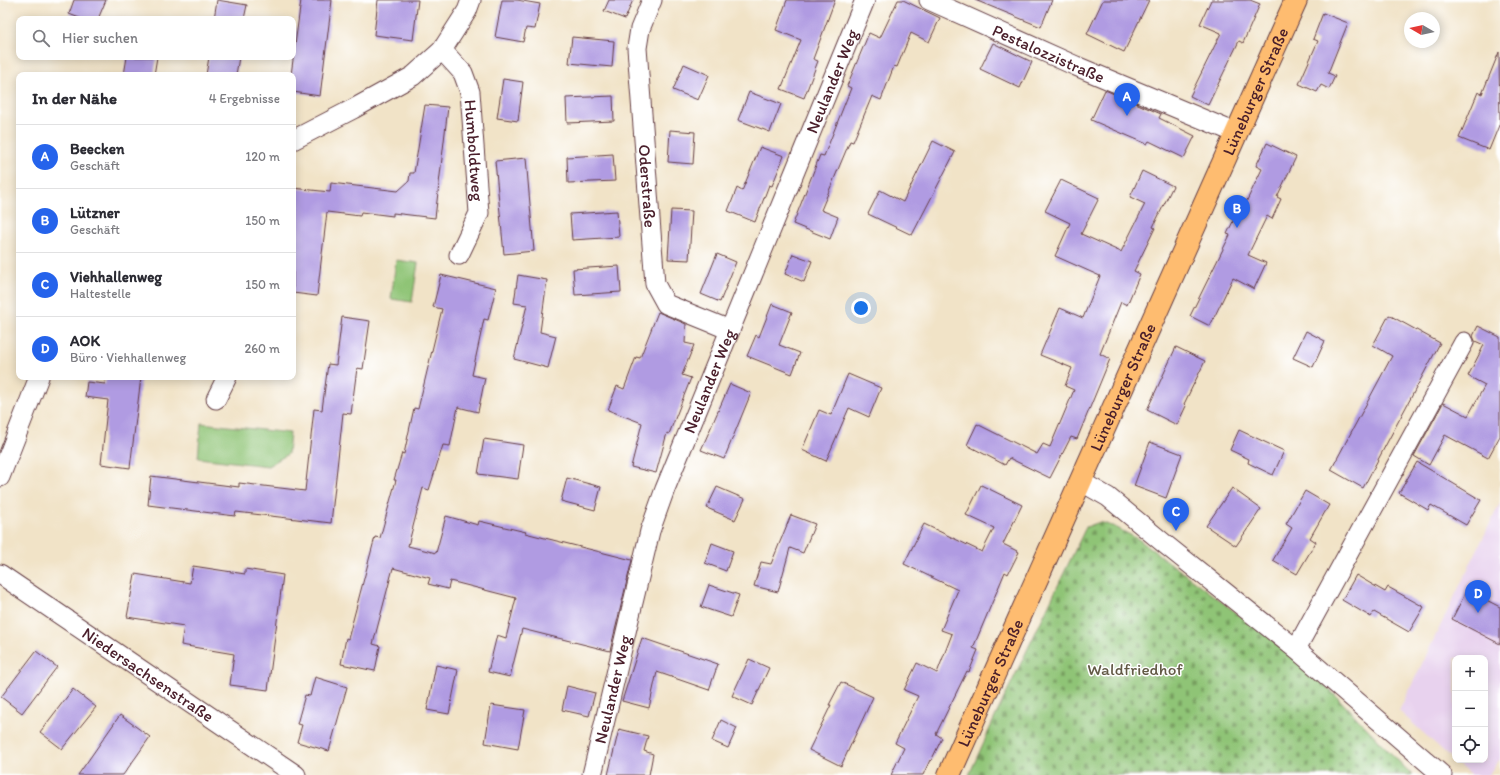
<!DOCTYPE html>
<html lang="de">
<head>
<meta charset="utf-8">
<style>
	:root { --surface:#fff; --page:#f7f7f7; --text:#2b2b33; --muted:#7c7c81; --line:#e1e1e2; --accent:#2563eb }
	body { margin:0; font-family:Itim,sans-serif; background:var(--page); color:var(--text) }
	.controls { position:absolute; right:12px; bottom:12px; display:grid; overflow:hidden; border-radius:8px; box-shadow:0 2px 10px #0003 }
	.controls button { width:36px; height:36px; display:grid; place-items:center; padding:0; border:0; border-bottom:1px solid var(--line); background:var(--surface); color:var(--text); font:20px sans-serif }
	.compass { position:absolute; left:1404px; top:12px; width:36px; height:36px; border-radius:50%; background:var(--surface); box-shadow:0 2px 10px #0003; rotate:279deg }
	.you { position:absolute; left:861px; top:308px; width:14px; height:14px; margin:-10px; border:3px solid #fff; border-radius:50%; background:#1a73e8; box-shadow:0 0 0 6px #1a73e833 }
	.badge { display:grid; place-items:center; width:26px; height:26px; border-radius:50%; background:var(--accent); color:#fff; font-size:13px; font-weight:700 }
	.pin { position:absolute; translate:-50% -33px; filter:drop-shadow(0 1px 2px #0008) }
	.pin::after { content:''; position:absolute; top:21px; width:14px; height:12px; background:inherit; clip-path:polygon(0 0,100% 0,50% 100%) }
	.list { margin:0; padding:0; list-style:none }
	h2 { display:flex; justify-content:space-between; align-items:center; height:52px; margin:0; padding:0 16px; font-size:17px }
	h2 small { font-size:13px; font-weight:400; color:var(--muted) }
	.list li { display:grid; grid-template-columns:26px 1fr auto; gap:12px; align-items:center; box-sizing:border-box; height:64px; padding:0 16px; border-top:1px solid var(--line) }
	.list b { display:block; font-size:15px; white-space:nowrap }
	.list p { margin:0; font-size:13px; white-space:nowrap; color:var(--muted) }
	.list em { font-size:13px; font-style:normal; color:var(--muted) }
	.icon { flex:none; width:22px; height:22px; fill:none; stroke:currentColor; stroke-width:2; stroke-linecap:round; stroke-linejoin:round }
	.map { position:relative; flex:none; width:1500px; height:775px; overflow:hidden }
	.search { position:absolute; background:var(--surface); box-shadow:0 2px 10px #0003; left:16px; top:16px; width:280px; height:44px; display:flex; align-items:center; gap:10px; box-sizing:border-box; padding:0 14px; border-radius:8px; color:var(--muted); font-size:15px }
	.panel { position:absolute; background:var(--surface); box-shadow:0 2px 10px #0003; left:16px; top:72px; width:280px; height:308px; border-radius:8px }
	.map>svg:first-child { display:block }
	.built { fill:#e8d2ee; fill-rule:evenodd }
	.cemetery { fill:url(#cemetery-stones); stroke:#6c7250 }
	.green { fill:#8fc476; stroke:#6c7250 }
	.building { fill:#b09be2 }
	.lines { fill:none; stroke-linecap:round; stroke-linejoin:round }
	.minor-casing { stroke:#633c42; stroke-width:21 }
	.major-casing { stroke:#633c42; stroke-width:24 }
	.minor { stroke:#fff; stroke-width:19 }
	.major { stroke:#febc70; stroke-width:22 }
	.labels { text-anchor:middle; stroke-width:3; stroke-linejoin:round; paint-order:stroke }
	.street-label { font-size:17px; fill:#4a1f2b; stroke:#fff }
	.park-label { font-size:17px; fill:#625945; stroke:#fff }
</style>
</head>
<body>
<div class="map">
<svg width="1500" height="775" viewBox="0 0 1500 775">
	<defs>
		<pattern id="cemetery-stones" width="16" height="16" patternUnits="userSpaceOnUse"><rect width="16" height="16" fill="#8fc476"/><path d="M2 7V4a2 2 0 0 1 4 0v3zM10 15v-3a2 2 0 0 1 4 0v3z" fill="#779f61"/></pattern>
	</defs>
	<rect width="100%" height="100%" fill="#fff"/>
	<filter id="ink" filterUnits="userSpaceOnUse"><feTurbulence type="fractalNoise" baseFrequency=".025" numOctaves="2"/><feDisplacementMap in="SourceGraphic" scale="8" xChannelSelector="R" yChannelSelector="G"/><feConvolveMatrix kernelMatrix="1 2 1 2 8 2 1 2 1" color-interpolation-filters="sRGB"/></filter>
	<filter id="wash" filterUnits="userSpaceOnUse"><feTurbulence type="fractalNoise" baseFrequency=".012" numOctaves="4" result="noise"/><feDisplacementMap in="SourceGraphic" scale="16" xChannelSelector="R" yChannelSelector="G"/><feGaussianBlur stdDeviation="0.9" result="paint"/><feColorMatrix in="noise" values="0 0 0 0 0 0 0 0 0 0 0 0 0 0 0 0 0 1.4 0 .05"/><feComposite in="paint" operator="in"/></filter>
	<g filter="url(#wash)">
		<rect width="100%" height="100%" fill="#f1e3c7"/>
		<path class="built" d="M1500,503v256l-11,16h-19l-71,-64zM1455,658h30v102h-30z"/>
		<path class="cemetery" d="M1100,522l15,5 23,12 156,117 38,36 80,83h-443l27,-60 90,-188z"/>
		<g class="green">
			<path d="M396,260l22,3 -6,39 -21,-3z"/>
			<path d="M201,423l89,10 -2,21 -20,12 -70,-8z"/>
		</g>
		<g id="blocks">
			<g class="building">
				<path d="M74,0h32l-8,19h-16l-13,-5z"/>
				<path d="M217,0l30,5 -3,14h-30z"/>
				<path d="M301,0h31l-12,96 -27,-4v-17h-2z"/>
				<path d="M378,0h40l-5,40 -39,-5z"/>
				<path d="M502,0h15l23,4 -5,25 -9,-1 -3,14 -28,-5z"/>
				<path d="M609,0h24l-8,19 -21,-8z"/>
				<path d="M787,0h48l-22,59 5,2 -14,37 -23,-9 20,-49 -25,-10z"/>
				<path d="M898,0h5l37,18 -11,24 -18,-9 -14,34 -3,-1 -13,34 -9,-4 -19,46 -3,-1 -29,69 17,7 -8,22 -37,-15 27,-69 4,1 27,-68 -4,-2 22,-53 11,5z"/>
				<path d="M975,0h77l-11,27z"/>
				<path d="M1103,0h46l-25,52 -37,-18z"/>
				<path d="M1211,0h39l10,4 -17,39 -4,-2 -31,64 -18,-9 31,-63 -21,-9z"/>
				<path d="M1323,13l25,10 -20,50 7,3 -6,13 -8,-4 -4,7 -18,-8 19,-43 -5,-2z"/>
				<path d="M572,37l42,4 -2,26 -43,-4z"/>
				<path d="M993,43l39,19 -12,26 -40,-19z"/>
				<path d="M1499,52l1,71 -11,27 -30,-12 19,-46 4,2z"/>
				<path d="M127,57h30l-3,18h-30z"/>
				<path d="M209,57h30l-3,18h-30z"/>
				<path d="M684,64l25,11 -11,25 -25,-10z"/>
				<path d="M503,79l20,3 -5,39 -21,-3z"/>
				<path d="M1105,90l56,24 -2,4 36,18 -11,22 -35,-17 -2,3 -56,-24z"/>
				<path d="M749,92l32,12 -11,28 -32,-12z"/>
				<path d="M613,96l1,25 -47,2 -1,-25z"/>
				<path d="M425,105l23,2 -13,111 -42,-5v3l-32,-4 -1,4 -33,-4 -10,84 -24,-3v-105l37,4 1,-9 67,8 11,-10 1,-8h4z"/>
				<path d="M670,130l25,2 -2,32 -25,-2z"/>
				<path d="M933,141l22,11 -43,83 -44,-21 12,-24 23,12z"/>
				<path d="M1267,143l29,14 -19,40 4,2 -9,20 -5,-3 -19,39 18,8 -12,26 -21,-11 -23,48 -20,-10 40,-81 -3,-1 10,-21 3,2 22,-46 -6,-3z"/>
				<path d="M760,147l24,9 -12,30 -3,-1 -14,37 -27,-11 9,-23 5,3z"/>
				<path d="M613,154l2,27 -47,2 -1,-26z"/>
				<path d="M526,158l8,93 -30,3 -9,-93z"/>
				<path d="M1142,171l31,15 -20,41 2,1 -21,43 6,3 -13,31 -6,-3 -21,52 10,5 -33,80 -6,-2 -21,41 -41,-20 -4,7 -38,-20 10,-21 60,30 6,-10 7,3 24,-57 -9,-4 7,-18 -32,-13 20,-47 23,10 17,-42 -45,-20 15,-33 -25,-12 16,-31 38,18 -18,36 40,18 24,-48 -15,-7z"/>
				<path d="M671,210l21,1 -3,49 -21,-1z"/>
				<path d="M617,211l2,26 -47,3 -2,-26z"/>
				<path d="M717,254l19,8 -16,40 -19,-8z"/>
				<path d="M793,254l19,7 -8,21 -19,-8z"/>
				<path d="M619,266l2,26 -46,3 -2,-26z"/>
				<path d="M441,275l55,13 -8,32 -4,-1 -12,56 13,3 -7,34 -20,-5 -8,39 -7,-1 -14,45 -6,-2 -15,58 28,7 10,-37 32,9 1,-4 47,11 -1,1 107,27 -22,91 -88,-22 -12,48 -22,-5 9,-37 9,3 10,-40 -66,-17 -2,8 -20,-5 2,-6 -37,-10 -20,76 7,2 -5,25 -34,-7 5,-26 2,1 27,-102 5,1 16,-58h-2l8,-27 2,1 10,-46 4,1 24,-100 -9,-2z"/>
				<path d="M518,275l29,5 -7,52 16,4 -8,32 -34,-9 13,-54 -13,-2z"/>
				<path d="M772,304l20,8 -13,33 21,8 -8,21 -45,-18 9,-21 3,2z"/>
				<path d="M658,312l28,12 -1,19 9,2 -12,30 9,3 -22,56 -2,-1 -11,40 -25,-6 11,-44 -34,-13 9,-24 7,3 12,-32 4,1z"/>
				<path d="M1389,315l51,28 -77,145 -32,-18 61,-114 -19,-11z"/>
				<path d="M342,317l28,4 -7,48 -6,-1 -6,46 -8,-1 -12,110 -95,-11 -1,4 -87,-11 3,-29 88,11v-4l66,8 9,-82 8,1 6,-46 8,1z"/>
				<path d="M1478,326l22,11v99l-12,22 -43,-23 -16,30 -15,-9 29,-53 25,13 17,-31 -17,-9 16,-31 -9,-4 -2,-5z"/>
				<path d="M1306,331l19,10 -12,26 -20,-9z"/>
				<path d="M1176,347l29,14 -21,43 2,2 -9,19 -30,-15z"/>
				<path d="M848,374l33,14 -12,29 -20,-9 -23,53 -24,-11 17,-40 12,5z"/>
				<path d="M106,377h35l-11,91 -29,-4 7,-64 -23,-3 2,-15 18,2z"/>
				<path d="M730,384l21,9 -27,66 -23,-9z"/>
				<path d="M1239,430l45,21 -11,24 -25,-12 1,-4 -19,-9z"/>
				<path d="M484,439l39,6 -5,34 -40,-5z"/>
				<path d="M1150,442l32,12 -16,44 -32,-12z"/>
				<path d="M1417,462l64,38 -15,25 -35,-20 -3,5 -29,-17z"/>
				<path d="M567,478l34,9 -6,23 -34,-9z"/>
				<path d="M981,485l41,20 -19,39 16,8 -11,22 -3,-2 -32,76 5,2 -9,22 -2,-1 -31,63 6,4 -11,23 -1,-1 -7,15h-32l13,-27 -9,-5 23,-47 -14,-6 13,-27 20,10 15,-39 -11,-4 17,-40 -54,-26 20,-40 58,28 12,-24 -28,-13z"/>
				<path d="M717,487l28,12 -10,21 -28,-12z"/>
				<path d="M1232,488l29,21 -25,37 -30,-20z"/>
				<path d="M1305,491l24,14 -19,33 6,4 -19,32 -24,-14 19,-32 -6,-4z"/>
				<path d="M791,515l24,9 -12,29 -13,-5 -12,44 -24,-6 7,-24 10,2z"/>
				<path d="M712,543l21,8 -7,20 -21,-8z"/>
				<path d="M193,566l52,8v-5l38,6 -15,115 -38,-5 4,-31 -53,-9 3,-19 -57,-9 8,-43 55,9z"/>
				<path d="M1356,575l29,17 3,-5 36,20 -15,25 -35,-20 -3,5 -29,-17z"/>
				<path d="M709,585l30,10 -8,22 -30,-10z"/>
				<path d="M1467,590l33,17v37l-48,-25z"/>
				<path d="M642,638l76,26 -9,26 -52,-18 -8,36 -27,-7z"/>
				<path d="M36,651l21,16 -35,46 -21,-16z"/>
				<path d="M749,659l20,9 -17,37 -20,-9z"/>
				<path d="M436,665l22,5 -9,44 -22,-4z"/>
				<path d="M315,677l32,10 -18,64 -32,-9 5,-17 -5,-1 8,-29 5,1z"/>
				<path d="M841,682l32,15 -32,69 -32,-16 22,-45h-2z"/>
				<path d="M567,686l28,7 -6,23 -27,-6z"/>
				<path d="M73,689l23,18 -34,42 -22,-17z"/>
				<path d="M491,705l34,5 -7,39 -33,-6z"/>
				<path d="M120,715l30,22 -14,20 -13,18h-45z"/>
				<path d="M721,720l16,8 -9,20 -16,-7z"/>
				<path d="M619,729l29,7 -4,15 9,3 -4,21h-41z"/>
			</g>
		</g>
	</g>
	<g filter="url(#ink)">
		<use href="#blocks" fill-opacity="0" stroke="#633c42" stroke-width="1"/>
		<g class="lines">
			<defs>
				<g id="minor">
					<path id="s1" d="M652,0l-12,29 -3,19 18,236 11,20 64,26"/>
					<path id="s2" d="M929,0l147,66 160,67"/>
					<path id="s3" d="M442,50l21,23 7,19 9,121 -20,42"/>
					<path d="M293,140l60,-31 60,-33 29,-26 25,-39 4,-11"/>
					<path d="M216,399l11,-22"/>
					<path d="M0,477l39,-100"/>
					<path d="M1080,481l28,16 58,48 130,104 146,126"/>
					<path id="s4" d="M0,574l296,201"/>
					<path d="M1296,649l168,-307"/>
					<path id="s5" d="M592,775l58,-244 15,-42 200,-489"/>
				</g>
				<g id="major">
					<path id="s6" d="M949,775l347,-775"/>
				</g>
			</defs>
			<use href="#minor" class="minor-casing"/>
			<use href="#major" class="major-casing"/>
			<use href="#minor" class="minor"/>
			<use href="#major" class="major"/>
		</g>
	</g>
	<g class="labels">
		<g class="street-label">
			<text dy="6" stroke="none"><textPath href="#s2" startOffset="131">Pestalozzistraße</textPath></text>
			<text dy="6" stroke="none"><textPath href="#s5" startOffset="736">Neulander Weg</textPath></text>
			<text dy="6" stroke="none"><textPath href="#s6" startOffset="749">Lüneburger Straße</textPath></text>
			<text dy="6" stroke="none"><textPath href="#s3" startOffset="110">Humboldtweg</textPath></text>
			<text dy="6" stroke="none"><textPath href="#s1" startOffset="189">Oderstraße</textPath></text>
			<text dy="6" stroke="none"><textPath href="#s5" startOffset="412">Neulander Weg</textPath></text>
			<text dy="6" stroke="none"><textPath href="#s6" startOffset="425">Lüneburger Straße</textPath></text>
			<text dy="6" stroke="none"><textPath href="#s4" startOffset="179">Niedersachsenstraße</textPath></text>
			<text dy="6" stroke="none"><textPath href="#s6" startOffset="101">Lüneburger Straße</textPath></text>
			<text dy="6" stroke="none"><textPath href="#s5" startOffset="88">Neulander Weg</textPath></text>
		</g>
		<g class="park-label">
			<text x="1135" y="675">Waldfriedhof</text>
		</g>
	</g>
</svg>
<div class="controls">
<button>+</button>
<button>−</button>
<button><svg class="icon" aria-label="locate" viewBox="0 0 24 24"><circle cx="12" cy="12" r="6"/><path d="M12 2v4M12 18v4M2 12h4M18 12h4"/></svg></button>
</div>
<svg class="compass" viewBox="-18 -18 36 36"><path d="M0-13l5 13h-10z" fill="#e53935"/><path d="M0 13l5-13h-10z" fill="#7c7c81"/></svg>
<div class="you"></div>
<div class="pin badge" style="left:1127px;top:116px">A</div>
<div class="pin badge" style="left:1237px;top:228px">B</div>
<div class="pin badge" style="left:1176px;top:531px">C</div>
<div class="pin badge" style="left:1478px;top:613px">D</div>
<div class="search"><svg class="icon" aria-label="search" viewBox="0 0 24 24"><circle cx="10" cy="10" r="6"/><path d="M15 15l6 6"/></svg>Hier suchen</div>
<section class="panel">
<h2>In der Nähe<small>4 Ergebnisse</small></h2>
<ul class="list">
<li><span class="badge">A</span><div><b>Beecken</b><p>Geschäft</p></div><em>120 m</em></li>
<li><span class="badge">B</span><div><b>Lützner</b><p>Geschäft</p></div><em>150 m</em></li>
<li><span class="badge">C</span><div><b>Viehhallenweg</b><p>Haltestelle</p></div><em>150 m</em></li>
<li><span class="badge">D</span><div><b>AOK</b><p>Büro · Viehhallenweg</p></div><em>260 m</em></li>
</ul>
</section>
</div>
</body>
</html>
